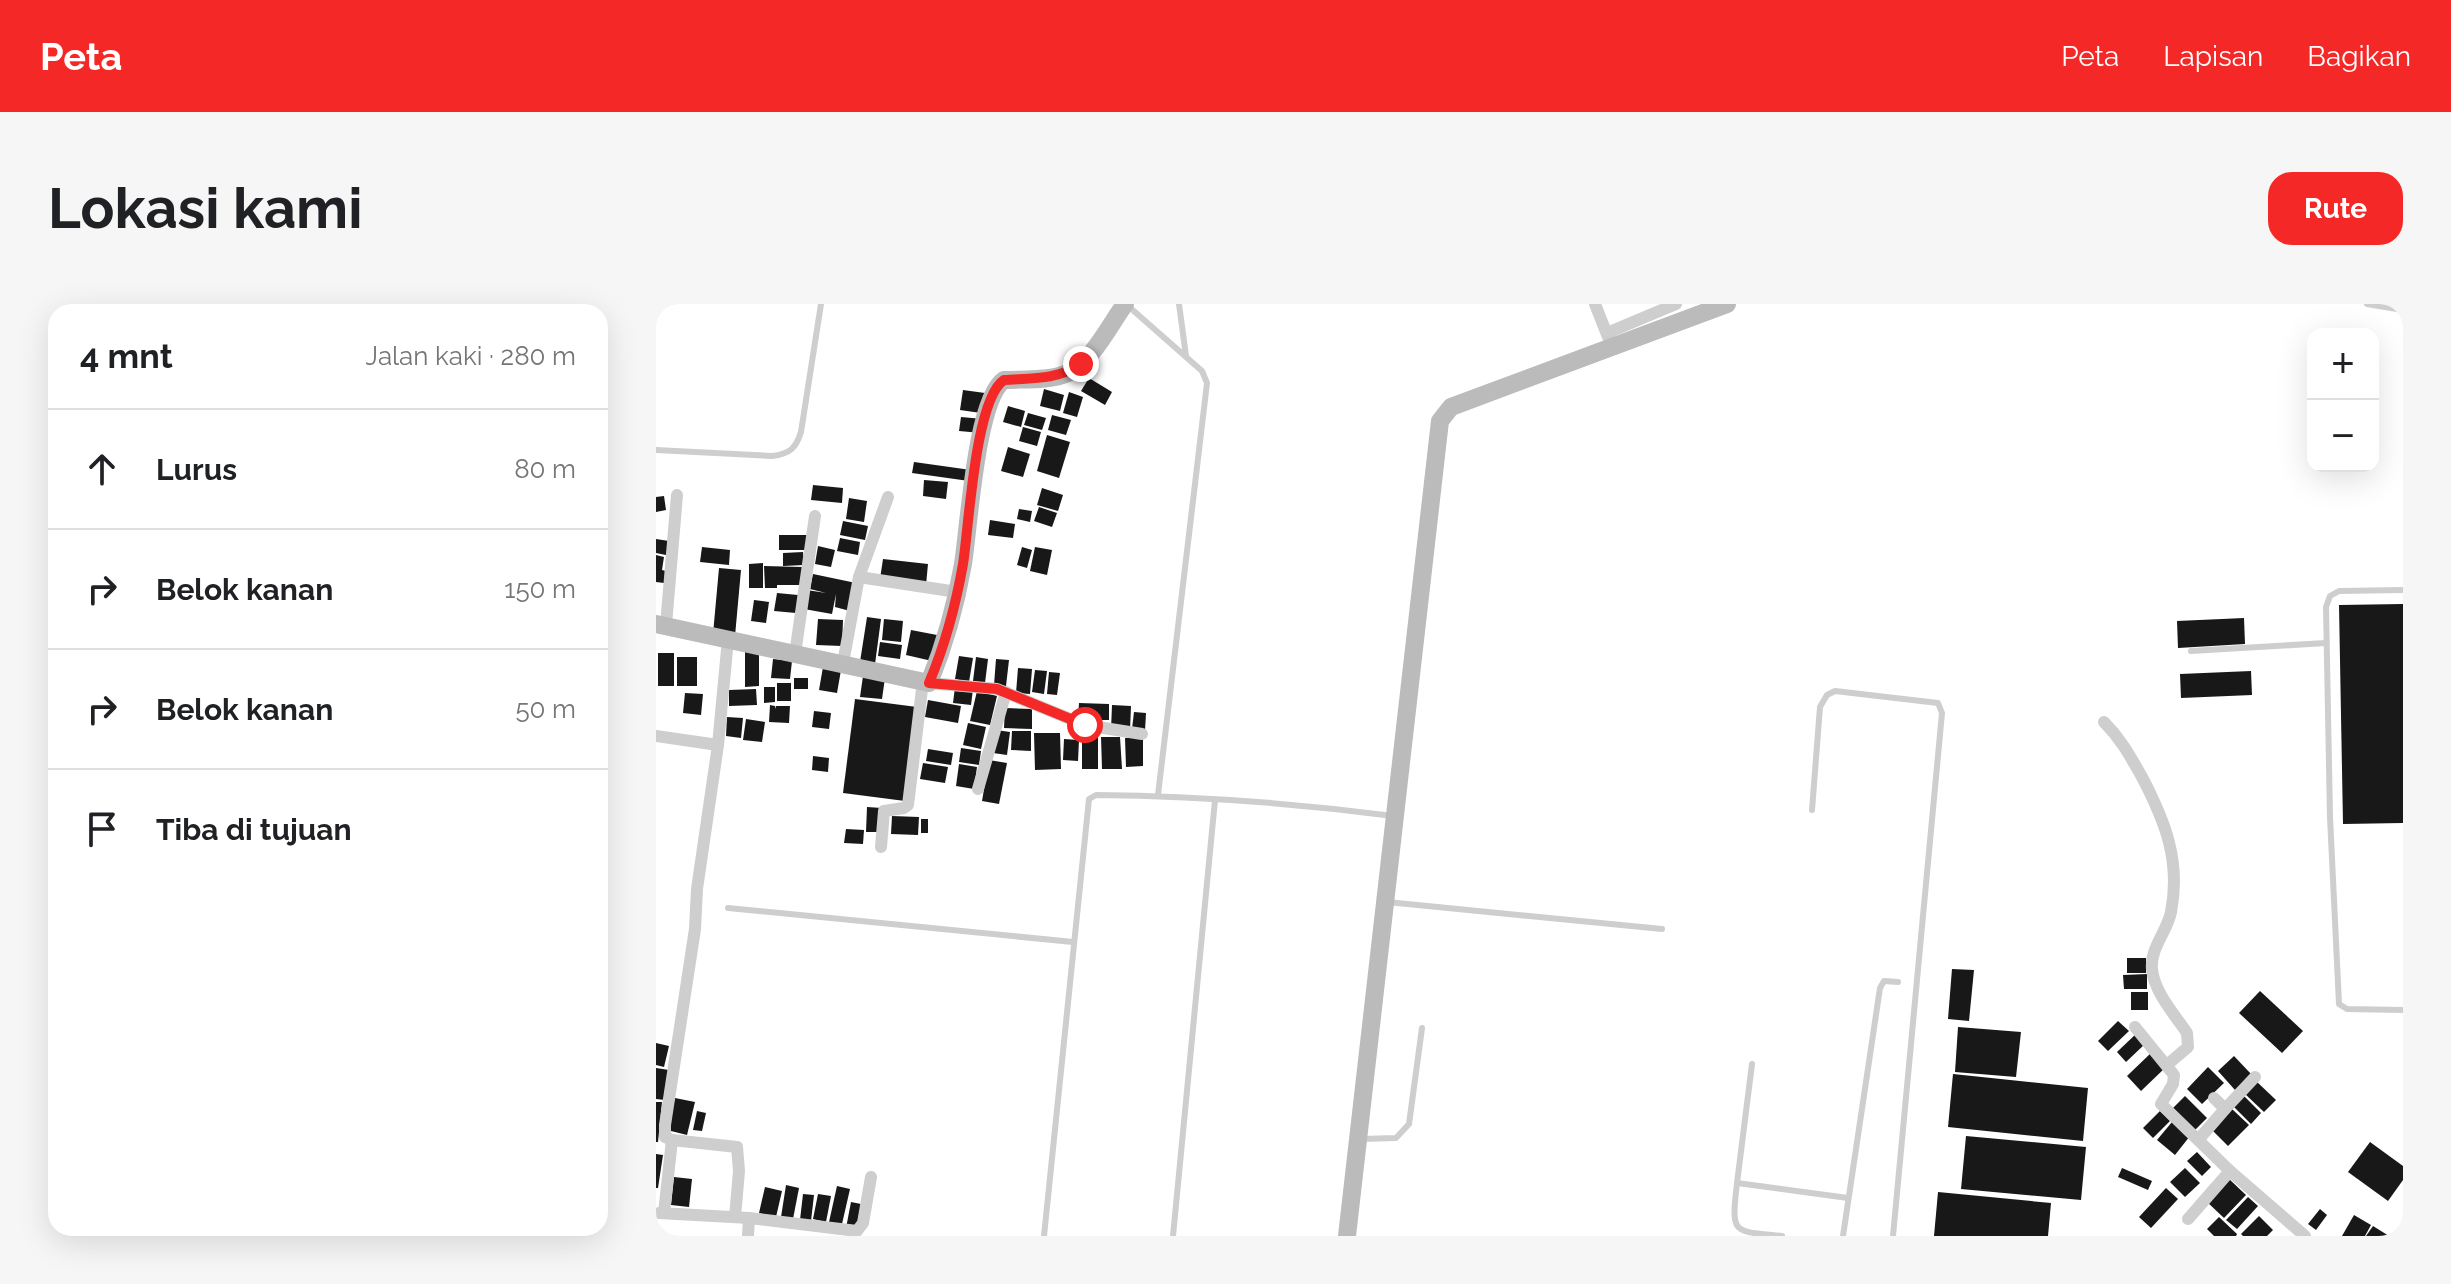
<!DOCTYPE html>
<html lang="id">
<head>
<meta charset="utf-8">
<style>
	:root { --surface:#fff; --page:#f6f6f6; --text:#202124; --muted:#757577; --line:#e0e0e0; --accent:#f42927 }
	body { margin:0; font-family:Raleway,sans-serif; background:var(--page); color:var(--text) }
	.controls { position:absolute; right:24px; top:24px; display:grid; overflow:hidden; border-radius:16px; box-shadow:0 8px 32px #0002 }
	.controls button { width:72px; height:72px; display:grid; place-items:center; padding:0; border:0; border-bottom:2px solid var(--line); background:var(--surface); color:var(--text); font:40px sans-serif }
	.stop { position:absolute; width:24px; height:24px; margin:-18px; border:6px solid #f42927; border-radius:50%; background:#fff }
	.stop.end { background:#f42927; border-color:#fff; box-shadow:0 2px 8px #0008 }
	.list { margin:0; padding:0; list-style:none }
	h2 { display:flex; justify-content:space-between; align-items:center; height:104px; margin:0; padding:0 32px; font-size:34px }
	h2 small { font-size:26px; font-weight:400; color:var(--muted) }
	.list li { display:grid; grid-template-columns:52px 1fr auto; gap:24px; align-items:center; box-sizing:border-box; height:120px; padding:0 32px; border-top:2px solid var(--line) }
	.list b { display:block; font-size:30px; white-space:nowrap }
	.list em { font-size:26px; font-style:normal; color:var(--muted) }
	.icon { flex:none; width:44px; height:44px; fill:none; stroke:currentColor; stroke-width:2; stroke-linecap:round; stroke-linejoin:round }
	.map { position:relative; flex:none; width:1747px; height:932px; overflow:hidden; border-radius:24px }
	header { display:flex; align-items:center; gap:48px; box-sizing:border-box; height:112px; padding:0 40px; background:var(--accent); color:#fff }
	header strong { font-size:38px }
	nav { display:flex; gap:44px; margin-inline-start:auto; font-size:28px }
	.intro { display:flex; align-items:center; justify-content:space-between; box-sizing:border-box; height:192px; padding:0 48px }
	h1 { margin:0; font-size:56px }
	.button { padding:20px 36px; border-radius:24px; background:var(--accent); color:#fff; font-size:28px; font-weight:700 }
	main { display:flex; gap:48px; padding:0 48px }
	aside { flex:1; background:var(--surface); border-radius:24px; box-shadow:0 8px 32px #0002 }
	.map>svg:first-child { display:block }
	.building { fill:#181818 }
	.lines { fill:none; stroke-linecap:round; stroke-linejoin:round }
	.lane { stroke:#cecece; stroke-width:6 }
	.street { stroke:#cecece; stroke-width:12 }
	.secondary { stroke:#bbb; stroke-width:18 }
	.route { stroke:#f42927; stroke-width:10 }
</style>
</head>
<body>
<header>
<strong>Peta</strong>
<nav><a>Peta</a><a>Lapisan</a><a>Bagikan</a></nav>
</header>
<div class="intro"><h1>Lokasi kami</h1><a class="button">Rute</a></div>
<main>
<aside>
<h2>4 mnt<small>Jalan kaki · 280 m</small></h2>
<ul class="list">
<li><svg class="icon" aria-label="ahead" viewBox="0 0 24 24"><path d="M12 20V5M6 11l6-6 6 6"/></svg><div><b>Lurus</b></div><em>80 m</em></li>
<li><svg class="icon" aria-label="right" viewBox="0 0 24 24"><path d="M7 20v-9h11M14 6l5 5-5 5"/></svg><div><b>Belok kanan</b></div><em>150 m</em></li>
<li><svg class="icon" aria-label="right" viewBox="0 0 24 24"><path d="M7 20v-9h11M14 6l5 5-5 5"/></svg><div><b>Belok kanan</b></div><em>50 m</em></li>
<li><svg class="icon" aria-label="arrive" viewBox="0 0 24 24"><path d="M6 21V4h12l-3 4 3 4H6"/></svg><div><b>Tiba di tujuan</b></div></li>
</ul>
</aside>
<div class="map">
<svg width="1747" height="932" viewBox="0 0 1747 932">
	<rect width="100%" height="100%" fill="#fff"/>
	<g class="building">
		<path d="M433,74l23,14 -7,13 -24,-14z"/>
		<path d="M388,85l20,6 -4,16 -20,-5z"/>
		<path d="M307,86l22,3 -4,20 -21,-3z"/>
		<path d="M413,88l14,5 -6,20 -14,-4z"/>
		<path d="M352,102l17,5 -4,16 -18,-5z"/>
		<path d="M372,109l18,5 -4,12 -18,-5z"/>
		<path d="M396,111l19,5 -5,15 -18,-5z"/>
		<path d="M305,113l22,2 -2,14 -22,-2z"/>
		<path d="M367,123l18,5 -4,14 -18,-5z"/>
		<path d="M391,131l23,7 -11,36 -22,-7z"/>
		<path d="M352,143l22,7 -7,23 -22,-6z"/>
		<path d="M258,158l57,8 -2,11 -57,-8z"/>
		<path d="M268,176l24,2 -2,17 -23,-3z"/>
		<path d="M157,181l30,3 -1,15 -31,-3z"/>
		<path d="M386,184l21,7 -5,16 -21,-6z"/>
		<path d="M8,192l2,14 -10,2v-15z"/>
		<path d="M193,194l18,3 -3,21 -18,-3z"/>
		<path d="M383,203l18,6 -5,14 -18,-6z"/>
		<path d="M363,205l13,2 -2,11 -13,-3z"/>
		<path d="M334,216l25,4 -2,14 -25,-3z"/>
		<path d="M187,217l25,5 -3,14 -25,-5z"/>
		<path d="M123,231h30l1,15h-31z"/>
		<path d="M184,234l20,4 -2,13 -21,-4z"/>
		<path d="M0,235l13,2 -3,14 -10,-2z"/>
		<path d="M162,242l17,4 -4,17 -16,-3z"/>
		<path d="M46,243l28,3 -1,15 -29,-3z"/>
		<path d="M366,243l10,3 -5,18 -10,-3z"/>
		<path d="M379,243l17,3 -5,25 -17,-4z"/>
		<path d="M147,248l1,13 -21,1v-13z"/>
		<path d="M0,251l8,2 -2,13 4,1 -2,12 -8,-1z"/>
		<path d="M227,255l45,5 -2,21 -46,-6z"/>
		<path d="M107,259v25h-14v-24z"/>
		<path d="M108,262l38,1v18h-25v3h-12z"/>
		<path d="M63,264l22,2 -6,66 -22,-2z"/>
		<path d="M157,270l43,9 -6,28 -15,-4 1,-13 -4,20 -28,-5 3,-19 19,3 -16,-4z"/>
		<path d="M121,289l21,2 -2,18 -22,-2z"/>
		<path d="M98,296l15,2 -3,21 -15,-2z"/>
		<path d="M1747,300v219l-60,1 -4,-219z"/>
		<path d="M211,313l14,2 -6,45 -15,-2z"/>
		<path d="M1588,314l1,26 -67,4 -1,-27z"/>
		<path d="M162,315l25,1 -1,26 -26,-1z"/>
		<path d="M228,315l19,2 -2,21 -19,-2z"/>
		<path d="M255,326l26,5 -5,26 -26,-6z"/>
		<path d="M224,338l22,3 -2,14 -22,-3z"/>
		<path d="M89,347h14v35l-14,1z"/>
		<rect x="2" y="349" width="16" height="33"/>
		<path d="M303,352l14,2 -4,24 -14,-3z"/>
		<rect x="21" y="353" width="20" height="29"/>
		<path d="M320,353l12,2 -3,24 -12,-2z"/>
		<path d="M117,355l19,2 -2,18 -19,-1z"/>
		<path d="M340,355l13,1 -3,26 -12,-1z"/>
		<path d="M167,363l18,3 -4,23 -18,-3z"/>
		<path d="M362,364l14,1 -2,25 -14,-1z"/>
		<path d="M379,366l12,1 -3,23 -12,-2z"/>
		<path d="M1595,367l1,24 -71,3 -1,-24z"/>
		<path d="M393,368l11,1 -3,22 -10,-1z"/>
		<path d="M207,372l22,2 -3,21 -22,-2z"/>
		<rect x="138" y="374" width="14" height="11"/>
		<rect x="121" y="379" width="14" height="18"/>
		<path d="M108,383h11v15l-11,1z"/>
		<path d="M299,383l18,2 -2,16 -18,-2z"/>
		<path d="M100,385l1,16 -28,1v-16z"/>
		<path d="M321,387l20,5 -7,29 -20,-4z"/>
		<path d="M29,389l18,1 -2,21 -18,-2z"/>
		<path d="M199,395l62,8 -12,94 -62,-8z"/>
		<path d="M272,396l33,6 -3,17 -33,-6z"/>
		<path d="M423,399l30,1v16h-31z"/>
		<path d="M114,401l5,1v3l1,-3h14l-1,17 -20,-1z"/>
		<path d="M456,401l19,1 -1,25 -19,-1z"/>
		<path d="M349,404l27,1v20l-28,-1z"/>
		<path d="M158,407l17,2 -2,16 -17,-2z"/>
		<path d="M478,408l12,1 -1,18 -13,-2z"/>
		<path d="M71,413l16,1 -2,20 -15,-2z"/>
		<path d="M90,415l19,3 -3,20 -19,-2z"/>
		<path d="M312,419l18,4 -5,22 -18,-4z"/>
		<path d="M340,426l14,2 -3,23 -14,-2z"/>
		<path d="M356,427h19v20l-20,-1z"/>
		<path d="M378,429h26l1,36 -26,1z"/>
		<rect x="426" y="432" width="16" height="33"/>
		<path d="M445,433h19l2,32h-20z"/>
		<path d="M487,433v29l-17,1 -1,-29z"/>
		<path d="M408,435l15,1 -1,21 -15,-1z"/>
		<path d="M305,444l20,3 -2,14 -20,-3z"/>
		<path d="M272,445l25,4 -2,12 -25,-4z"/>
		<path d="M157,452l16,2 -1,14 -16,-2z"/>
		<path d="M333,456l18,3 -8,41 -17,-3z"/>
		<path d="M267,459l25,4 -3,16 -25,-4z"/>
		<path d="M303,460l18,3 -3,22 -18,-3z"/>
		<path d="M211,503l15,1 -1,24h-15z"/>
		<path d="M236,512l27,1 -1,18 -27,-1z"/>
		<rect x="265" y="515" width="7" height="14"/>
		<path d="M190,525l18,1 -1,14 -19,-1z"/>
		<rect x="1471" y="654" width="19" height="15"/>
		<path d="M1296,665l22,1 -5,51 -21,-2z"/>
		<path d="M1491,670v15h-23l-1,-14z"/>
		<path d="M1604,687l43,40 -21,22 -43,-40z"/>
		<rect x="1475" y="688" width="17" height="18"/>
		<path d="M1462,717l11,10 -21,20 -10,-10z"/>
		<path d="M1302,723l63,5 -5,45 -61,-5z"/>
		<path d="M1481,729l9,10 -20,19 -9,-10z"/>
		<path d="M0,739l13,3 -5,21 -8,-2z"/>
		<path d="M1496,748l14,15 -25,24 -14,-15z"/>
		<path d="M1578,752l18,19 -17,15 -17,-19z"/>
		<path d="M1552,763l16,16 -22,21 -15,-15z"/>
		<path d="M0,764l13,2 -4,30 -9,-1z"/>
		<path d="M1297,770l135,14 -5,53 -135,-14z"/>
		<path d="M1600,777l20,19 -12,12 -20,-19z"/>
		<path d="M1529,792l22,22 -12,12 -22,-22z"/>
		<path d="M1588,792l17,17 -10,11 -18,-18z"/>
		<path d="M19,794l20,4 -8,33 -20,-5z"/>
		<path d="M0,798h6l-4,40h-2z"/>
		<path d="M1576,805l17,16 -21,21 -17,-17z"/>
		<path d="M41,807l9,2 -4,18 -9,-1z"/>
		<path d="M1504,807l10,10 -17,17 -10,-10z"/>
		<path d="M1516,818l18,14 -15,19 -18,-15z"/>
		<path d="M1310,832l120,11 -5,53 -120,-11z"/>
		<path d="M1714,838l33,24v14l-15,21 -40,-29z"/>
		<path d="M1541,848l14,15 -9,9 -15,-15z"/>
		<path d="M0,850l7,1 -5,33h-2z"/>
		<path d="M1466,864l30,13 -4,9 -30,-13z"/>
		<path d="M1529,864l15,15 -15,14 -15,-15z"/>
		<path d="M18,873l18,2 -3,28 -18,-2z"/>
		<path d="M1572,874l18,17 -22,23 -18,-17z"/>
		<path d="M130,881l13,3 -6,31 -12,-2z"/>
		<path d="M181,882l13,3 -8,35 -13,-2z"/>
		<path d="M109,883l17,4 -6,26 -17,-4z"/>
		<path d="M1510,884l12,11 -27,29 -12,-11z"/>
		<path d="M1282,888l113,11 -3,33h-114z"/>
		<path d="M147,890l11,1 -3,26 -11,-1z"/>
		<path d="M162,890l13,2 -5,26 -13,-3z"/>
		<path d="M1592,893l10,9 -21,23 -11,-9z"/>
		<path d="M195,898l10,2 -5,26 -10,-2z"/>
		<path d="M1664,905l7,6 -11,15 -8,-6z"/>
		<path d="M1698,911l17,10 -6,11h-23z"/>
		<path d="M1603,912l14,14 -6,6h-24l-2,-2z"/>
		<path d="M1563,913l18,17 -1,2h-22l-7,-7z"/>
		<path d="M1717,922l16,10h-23z"/>
	</g>
	<g class="lines">
		<g class="lane">
			<path d="M523,0l7,52"/>
			<path d="M1711,0l36,6"/>
			<path d="M471,1l75,66 5,12 -49,412"/>
			<path d="M0,146l116,6c18,-2 24,-8 29,-24l20,-128"/>
			<path d="M1747,286l-64,1 -9,5 -4,11 4,210 9,187 8,5 56,1"/>
			<path d="M1535,347l135,-8"/>
			<path d="M1156,506l8,-103 7,-12 8,-4 103,12 4,10 -49,523"/>
			<path d="M731,598l275,27"/>
			<path d="M72,604l345,34"/>
			<path d="M705,835l35,-1 13,-14 13,-96"/>
			<path d="M1081,879l15,-119"/>
			<path d="M388,932l45,-437 7,-4c99,1 198,8 297,21"/>
			<path d="M517,932l42,-436"/>
			<path d="M1126,932c-50,-5 -51,-1 -45,-53l111,15"/>
			<path d="M1187,932l37,-248 4,-7 14,1"/>
		</g>
		<g class="street">
			<path d="M939,0l13,33"/>
			<path d="M951,29l69,-29"/>
			<path d="M203,273l29,-80"/>
			<path d="M10,321l11,-130"/>
			<path d="M139,350l20,-138"/>
			<path d="M187,359l16,-86 98,15"/>
			<path d="M273,379l68,6 88,36 57,9"/>
			<path d="M1448,418c17,17 26,34 38,55 23,44 39,84 29,135 -4,20 -21,36 -19,57 2,23 23,46 35,64l1,14 -20,17"/>
			<path d="M0,432l62,9"/>
			<path d="M322,485l28,-97"/>
			<path d="M225,543l3,-36 20,-3 4,-3 15,-124"/>
			<path d="M1479,723l39,48 -1,9 -12,20 69,67 75,65"/>
			<path d="M1569,805l30,-32"/>
			<path d="M1543,835l26,-30 -11,-11"/>
			<path d="M16,836l65,7 2,24 -4,46"/>
			<path d="M3,909l90,5 108,13 6,-8 8,-46"/>
			<path d="M8,909l8,-73 -7,-3v-12l30,-196 2,-40 21,-144 10,-106"/>
			<path d="M1532,915l42,-48"/>
			<path d="M92,932l1,-18"/>
		</g>
		<g class="secondary">
			<path d="M0,320l273,59c16,-39 27,-79 34,-119 6,-37 13,-165 41,-184 20,-1 46,1 64,-7 25,-13 41,-47 57,-69"/>
			<path d="M691,932l93,-815 11,-14 276,-103"/>
		</g>
	</g>
	<g class="lines">
		<path class="route" d="M425,60c-23,16 -50,14 -77,16 -29,19 -35,147 -41,184 -7,40 -18,81 -34,119l68,6 88,36"/>
	</g>
</svg>
<div class="controls">
<button>+</button>
<button>−</button>
</div>
<div class="stop" style="left:429px;top:421px"></div>
<div class="stop end" style="left:425px;top:60px"></div>
</div>
</main>
</body>
</html>
